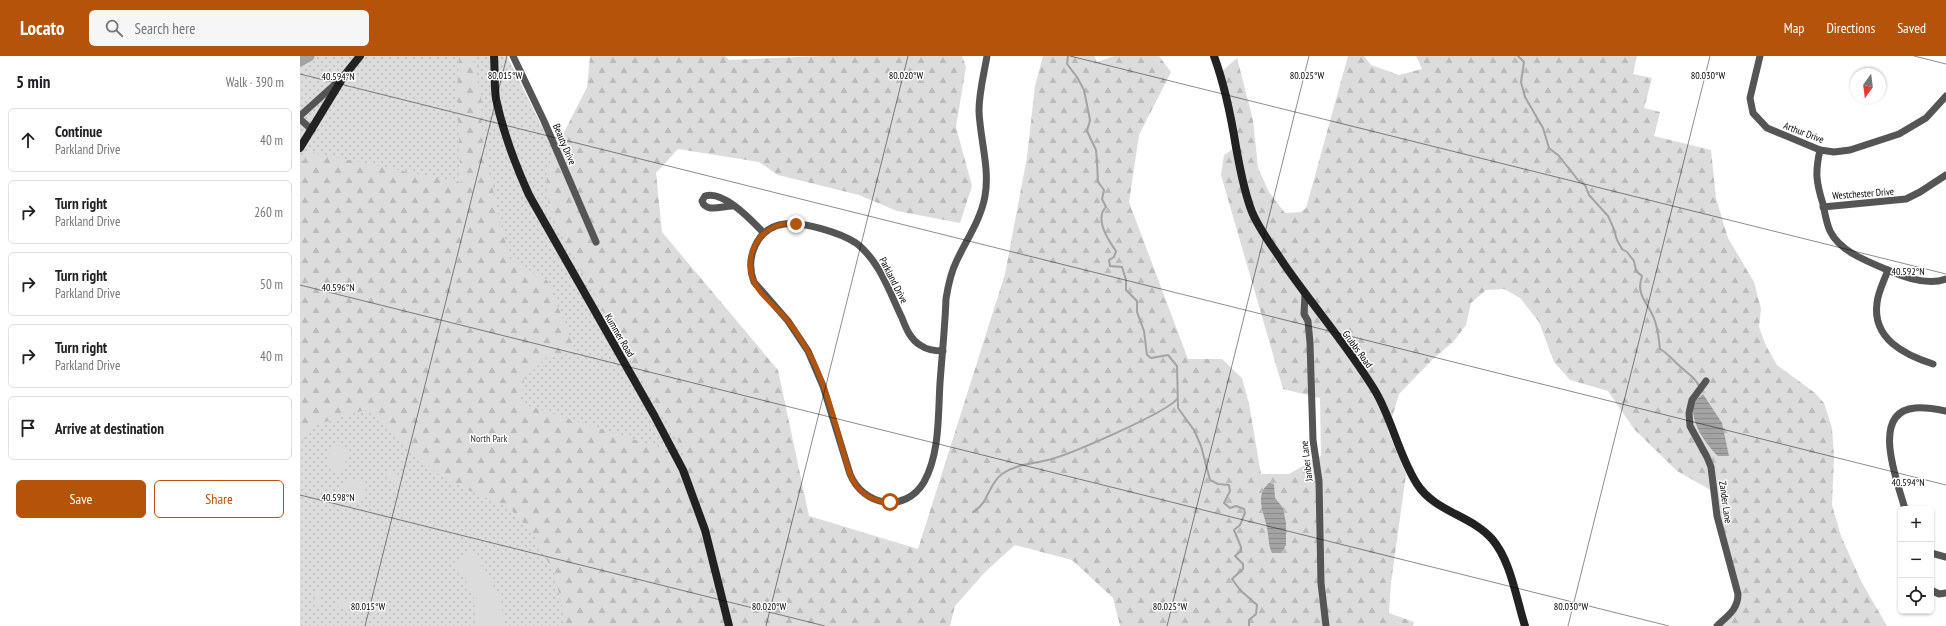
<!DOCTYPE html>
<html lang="en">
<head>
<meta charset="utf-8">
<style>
	:root { --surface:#fff; --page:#f6f6f6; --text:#202124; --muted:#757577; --line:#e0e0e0; --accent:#b45309 }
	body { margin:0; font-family:"PT Sans Narrow",sans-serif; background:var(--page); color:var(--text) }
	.controls { position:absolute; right:12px; bottom:12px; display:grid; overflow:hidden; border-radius:6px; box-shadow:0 1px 3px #0004 }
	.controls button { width:36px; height:36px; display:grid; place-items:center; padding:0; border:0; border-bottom:1px solid var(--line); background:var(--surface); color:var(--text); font:20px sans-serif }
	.compass { position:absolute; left:1550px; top:12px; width:36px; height:36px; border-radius:50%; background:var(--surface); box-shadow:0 1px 3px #0004; rotate:194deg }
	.stop { position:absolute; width:12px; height:12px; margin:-9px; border:3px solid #b45309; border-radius:50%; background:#fff }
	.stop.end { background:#b45309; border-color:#fff; box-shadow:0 1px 4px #0008 }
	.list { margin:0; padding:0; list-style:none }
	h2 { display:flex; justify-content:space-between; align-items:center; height:52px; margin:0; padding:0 16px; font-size:17px }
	h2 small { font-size:13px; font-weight:400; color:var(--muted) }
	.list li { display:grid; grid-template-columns:26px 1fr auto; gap:12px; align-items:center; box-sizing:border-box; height:64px; margin:0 8px 8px; padding:0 8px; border:1px solid var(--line); border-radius:6px }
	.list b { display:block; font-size:15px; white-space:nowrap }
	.list p { margin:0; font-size:13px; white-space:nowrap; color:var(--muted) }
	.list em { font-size:13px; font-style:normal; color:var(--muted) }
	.actions { display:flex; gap:8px; padding:12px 16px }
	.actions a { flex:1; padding:9px 0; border:1px solid var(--accent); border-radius:6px; text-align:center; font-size:14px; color:var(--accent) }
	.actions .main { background:var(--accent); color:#fff }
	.icon { flex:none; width:22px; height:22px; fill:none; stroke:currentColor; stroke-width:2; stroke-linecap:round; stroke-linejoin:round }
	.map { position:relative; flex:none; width:1646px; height:570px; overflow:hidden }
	header { display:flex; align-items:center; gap:24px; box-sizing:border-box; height:56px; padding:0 20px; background:var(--accent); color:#fff }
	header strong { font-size:19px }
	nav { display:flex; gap:22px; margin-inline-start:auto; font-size:14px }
	.search { width:280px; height:36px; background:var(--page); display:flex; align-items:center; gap:10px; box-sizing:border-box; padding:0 14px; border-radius:6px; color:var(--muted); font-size:15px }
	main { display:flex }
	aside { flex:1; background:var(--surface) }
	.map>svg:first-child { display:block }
	.grass { fill:url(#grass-dots) }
	.forest { fill:url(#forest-firs) }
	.garden { fill:#dcdcdc }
	.water { fill:url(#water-rules) }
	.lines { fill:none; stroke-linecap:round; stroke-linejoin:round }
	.stream { stroke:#a3a3a3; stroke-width:2 }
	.river { stroke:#a3a3a3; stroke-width:11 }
	.street { stroke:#555; stroke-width:7 }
	.secondary { stroke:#222; stroke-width:8 }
	.route { stroke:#b45309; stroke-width:5 }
	.ticks { fill:none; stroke:#000; stroke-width:1; stroke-opacity:0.45 }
	.labels { text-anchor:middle; stroke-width:3; stroke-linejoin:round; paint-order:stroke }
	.street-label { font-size:10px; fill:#000; stroke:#fff }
	.park-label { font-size:10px; fill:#333; stroke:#fff }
	.ticks-label { font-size:10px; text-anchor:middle; fill:#000; stroke:#fff; stroke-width:3; stroke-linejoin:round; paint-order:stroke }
</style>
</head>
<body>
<header>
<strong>Locato</strong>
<div class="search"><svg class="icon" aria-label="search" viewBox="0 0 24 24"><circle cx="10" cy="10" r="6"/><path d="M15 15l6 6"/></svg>Search here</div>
<nav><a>Map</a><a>Directions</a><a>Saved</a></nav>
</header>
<main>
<aside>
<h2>5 min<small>Walk · 390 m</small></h2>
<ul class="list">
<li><svg class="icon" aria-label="ahead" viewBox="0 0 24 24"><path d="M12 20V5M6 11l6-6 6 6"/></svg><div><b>Continue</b><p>Parkland Drive</p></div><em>40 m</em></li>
<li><svg class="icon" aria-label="right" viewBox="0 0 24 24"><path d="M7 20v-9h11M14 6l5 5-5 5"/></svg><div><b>Turn right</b><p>Parkland Drive</p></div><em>260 m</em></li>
<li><svg class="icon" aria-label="right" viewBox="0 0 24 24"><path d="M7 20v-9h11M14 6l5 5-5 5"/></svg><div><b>Turn right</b><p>Parkland Drive</p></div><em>50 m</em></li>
<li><svg class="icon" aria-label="right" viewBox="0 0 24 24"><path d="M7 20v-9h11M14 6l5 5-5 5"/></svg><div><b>Turn right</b><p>Parkland Drive</p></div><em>40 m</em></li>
<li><svg class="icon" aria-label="arrive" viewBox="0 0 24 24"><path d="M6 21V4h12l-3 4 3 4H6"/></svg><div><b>Arrive at destination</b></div></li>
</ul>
<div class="actions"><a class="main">Save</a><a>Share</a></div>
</aside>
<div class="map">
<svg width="1646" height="570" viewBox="0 0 1646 570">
	<defs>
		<pattern id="grass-dots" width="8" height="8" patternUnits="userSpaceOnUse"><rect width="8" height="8" fill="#dcdcdc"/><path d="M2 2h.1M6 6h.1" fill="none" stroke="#bbb" stroke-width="1.8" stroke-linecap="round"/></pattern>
		<pattern id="forest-firs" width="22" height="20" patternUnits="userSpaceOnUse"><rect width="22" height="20" fill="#dcdcdc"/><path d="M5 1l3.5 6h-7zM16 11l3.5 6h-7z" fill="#bbb"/></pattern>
		<pattern id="water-rules" width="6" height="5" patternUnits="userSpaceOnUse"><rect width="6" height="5" fill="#a3a3a3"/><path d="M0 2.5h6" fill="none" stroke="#8b8b8b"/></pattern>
	</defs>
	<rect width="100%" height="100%" fill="#fff"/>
	<path class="grass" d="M0,0h207l50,101 149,287 233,182h-639z"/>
	<path class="forest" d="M159,0h13l9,34 1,46 13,64 15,59 38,22 28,72 -27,2 -25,24 -4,24 168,54 -66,-111 -73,-136 -3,-42 41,-81 3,-31h135l4,4 93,-4h140l4,11 -10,60 16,59 -12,37 -63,-12 -38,-16 -81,-20 -19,-13 -81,-13 -22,24 6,59 116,138 31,146 109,33 87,-275 22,-117 8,-71 8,-30h51l3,6 17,-6h45l12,16 -32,63 -10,67 59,157h34l20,19 7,26 12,70h28l32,-18 -1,-58 -37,-9 -62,-214 3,-20 12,-8 -16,-74 17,-15 16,62 5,48 11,24 16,21 16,-1 5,-4 42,-152h16l7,9 28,10 23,-6 -6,-13h221l-4,18 19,4 -8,30 16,4 -6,24 57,14 5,48 12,40 26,44 7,27 -2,18 7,19 11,19 38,28 9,10 8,25 2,29 -2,48 9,31 20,45 26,45h-170l20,-21 -23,-113 -37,-21 -43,-42 -26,-38 -38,-11 -16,-18 -15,-40 -19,-24 -16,-9 -18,1 -15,13 -5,22 -12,16 -21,18 -34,35 -11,37 18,43 -15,109 -2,30 25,9 -1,4h-293l-7,-28 -41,-38 -57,-15 -29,26 -31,35 -5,20h-386l1,-5 -10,-46 -21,-39 -24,-28 -40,-17 -31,-16 -34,-31 -26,-28 -14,-6 -47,14 -18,20v-280l11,-12 150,31 -4,-88z"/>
	<g class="garden">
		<path d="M37,389l9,2 3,8 -7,16 -4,2 -7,-2 -3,-14 3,-7z"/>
		<path d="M92,415l3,1 7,11 -1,5h-4l-10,-10 1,-4z"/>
		<path d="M50,424l8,1 5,4 1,6 -4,10c-10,2 -16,-2 -21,-11v-5z"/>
		<path d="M170,494h2l9,14 20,37 3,25h-28l-2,-29 -3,-8 -18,-26z"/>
		<path d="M19,535l2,3 -2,12 -4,2c-2,-4 0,-14 4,-17z"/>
		<path d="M36,545h30l2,5 -2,3 -27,-2 -5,-3z"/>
	</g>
	<g class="water">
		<path d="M1403,338l19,29 7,33h-11c-11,-10 -33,-40 -22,-56 2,-2 5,-4 7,-6z"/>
		<path d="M969,427l5,1 1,14 8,10 3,15v22l-5,8h-9c-4,-8 -3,-16 -5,-25 -3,-16 -13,-32 2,-45z"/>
	</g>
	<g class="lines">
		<g class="stream">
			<path d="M768,0l-1,8 10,13 7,13 6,30 -3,11 9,19 1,12 1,20 6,8 -2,9 4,8c-12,12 2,33 10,44l-2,6 -5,3 1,6 12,1 4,13v10l11,11v11l7,19 3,24 4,3 17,-3 9,11 1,42 16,22 7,16 9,34 8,4 11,1 1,6 -6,12 6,5 6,-2 8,3 1,4 -5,12 -6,5 7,17v4l-6,5 8,8v5l-11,10 8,11 17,15 -1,9 -7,6v6"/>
			<path d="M1218,0l6,6 -3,20 4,15 18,31 6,20 10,8 19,24 7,5 4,10 19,21 5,11 4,13 5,9 5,3 7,9 2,10 6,5c-7,20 7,27 13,45 3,9 4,19 5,28 9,5 14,13 22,19 6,6 13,9 17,18"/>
			<path d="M673,456c16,-9 15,-28 29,-38 14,-10 31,-10 46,-14 21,-5 118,-47 129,-61"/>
		</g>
		<path class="river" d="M0,5l9,-5"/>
		<g class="street">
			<path d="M213,0l31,65 52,121"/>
			<path d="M1460,0l-10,42 3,15 14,15 53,22 14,2 16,-2 49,-16 27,-16 20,-22"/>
			<path d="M0,60l42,-38"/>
			<path d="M0,63l12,11"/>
			<path d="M1520,94c-5,22 -4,32 3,54 2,9 3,18 7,27 10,21 39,31 60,40 16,7 38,15 56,8"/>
			<path d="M434,150c-10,-1 -28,8 -32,-5l3,-5c19,-6 47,25 59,37"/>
			<path d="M1523,151l83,-8 14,-7 26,-17"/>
			<path d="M1588,214c-4,11 -10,22 -11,33 -5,36 28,52 56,61"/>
			<path d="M1005,238l-1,20 4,7 2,22 3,97 6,41 2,102 5,43"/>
			<path d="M643,295c-9,0 -16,-1 -23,-6 -10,-6 -14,-17 -18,-27 -12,-25 -23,-58 -46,-75 -15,-10 -54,-22 -72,-19 -28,4 -39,35 -30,58l34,39 20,30 15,35 27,88c13,32 55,40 74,8 16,-29 14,-67 16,-99 2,-28 5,-56 6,-84 2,-13 5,-27 11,-39 10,-21 24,-41 28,-64 5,-28 -5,-57 -6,-85 0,-19 5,-37 8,-55"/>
			<path d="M1406,325l-14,19 -3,13 1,13 17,31 4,10 6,49 21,78c0,16 -11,22 -21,32"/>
			<path d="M1605,453c-7,-26 -36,-97 10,-101 10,-1 21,1 31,3"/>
			<path d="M1631,497l15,4"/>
			<path d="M1631,534l8,4 7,-1"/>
		</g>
		<g class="secondary">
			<path d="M194,0c1,14 0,29 2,43 7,33 19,65 33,96l125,220 29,55 22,60 24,96"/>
			<path d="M914,0c11,30 17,60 22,91 4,22 8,45 16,65 8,19 21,35 32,52 29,42 63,81 90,125 18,29 24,65 43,95 18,28 54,31 75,55 19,22 24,59 33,87"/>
			<path d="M0,92l44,-72 16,-20"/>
		</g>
	</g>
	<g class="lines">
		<path class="route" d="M496,168c-28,-4 -50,21 -45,49 4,20 25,33 37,48 7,9 14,20 20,30 21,38 29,83 42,123 7,18 21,28 40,28"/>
	</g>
	<path class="ticks" d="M770,0l876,218M1614,0l32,8M0,18l1646,411M0,229l1369,341M0,439l525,131M65,570l142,-570M466,570l142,-570M867,570l142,-570M1268,570l142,-570"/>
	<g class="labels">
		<g class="street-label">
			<text transform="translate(1504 76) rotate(21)" y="4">Arthur Drive</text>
			<text transform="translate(265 88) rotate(67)" y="4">Beauty Drive</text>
			<text transform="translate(1563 137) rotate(-4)" y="4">Westchester Drive</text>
			<text transform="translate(594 224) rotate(63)" y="4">Parkland Drive</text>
			<text transform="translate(320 279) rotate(60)" y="4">Kummer Road</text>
			<text transform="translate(1058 293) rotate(54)" y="4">Grubbs Road</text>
			<text transform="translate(1006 405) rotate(-97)" y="4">Janber Lane</text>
			<text transform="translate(1426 446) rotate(82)" y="4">Zander Lane</text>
		</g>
		<g class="park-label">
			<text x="189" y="386">North Park</text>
		</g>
	</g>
	<g class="ticks-label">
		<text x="205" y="23">80.015°W</text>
		<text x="606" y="23">80.020°W</text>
		<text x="1007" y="23">80.025°W</text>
		<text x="1408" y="23">80.030°W</text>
		<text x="38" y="24">40.594°N</text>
		<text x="1608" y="219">40.592°N</text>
		<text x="38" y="235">40.596°N</text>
		<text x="1608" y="430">40.594°N</text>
		<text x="38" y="445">40.598°N</text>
		<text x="68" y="554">80.015°W</text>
		<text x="469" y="554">80.020°W</text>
		<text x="870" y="554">80.025°W</text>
		<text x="1271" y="554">80.030°W</text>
	</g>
</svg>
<div class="controls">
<button>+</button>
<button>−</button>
<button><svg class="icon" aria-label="locate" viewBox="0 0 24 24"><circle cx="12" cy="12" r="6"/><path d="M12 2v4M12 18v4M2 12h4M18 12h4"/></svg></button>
</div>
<svg class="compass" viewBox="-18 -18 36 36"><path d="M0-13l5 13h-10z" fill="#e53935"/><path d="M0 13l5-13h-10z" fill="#757577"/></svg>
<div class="stop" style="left:590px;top:446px"></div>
<div class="stop end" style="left:496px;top:168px"></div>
</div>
</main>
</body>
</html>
